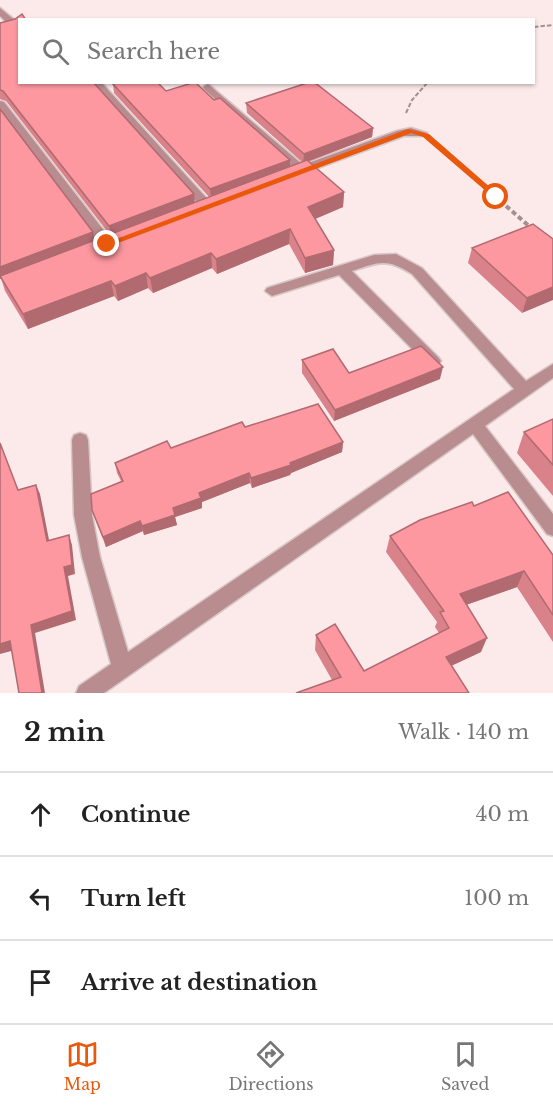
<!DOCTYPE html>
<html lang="en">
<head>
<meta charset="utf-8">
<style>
	:root { --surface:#fff; --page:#f2f2f2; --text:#222; --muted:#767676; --line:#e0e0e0; --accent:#ea580c }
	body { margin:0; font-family:"Libre Baskerville",serif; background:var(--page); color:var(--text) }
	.stop { position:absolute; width:18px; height:18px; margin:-14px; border:4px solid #ea580c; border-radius:50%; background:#fff }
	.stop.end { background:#ea580c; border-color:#fff; box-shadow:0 2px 6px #0008 }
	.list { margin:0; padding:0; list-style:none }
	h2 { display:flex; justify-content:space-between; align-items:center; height:78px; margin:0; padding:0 24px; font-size:26px }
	h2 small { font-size:20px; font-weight:400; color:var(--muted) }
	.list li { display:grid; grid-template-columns:39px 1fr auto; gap:18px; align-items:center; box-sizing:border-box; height:84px; padding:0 24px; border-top:2px solid var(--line) }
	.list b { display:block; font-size:22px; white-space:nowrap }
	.list em { font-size:20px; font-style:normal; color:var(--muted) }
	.icon { flex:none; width:33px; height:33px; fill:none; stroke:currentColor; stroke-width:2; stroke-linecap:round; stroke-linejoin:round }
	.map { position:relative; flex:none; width:553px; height:693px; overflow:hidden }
	.search { position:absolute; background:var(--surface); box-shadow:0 2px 4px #0004; left:18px; right:18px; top:18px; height:66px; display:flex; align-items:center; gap:15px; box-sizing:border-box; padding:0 21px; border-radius:0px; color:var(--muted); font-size:22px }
	.sheet { height:330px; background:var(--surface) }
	nav { display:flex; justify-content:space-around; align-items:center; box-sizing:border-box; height:84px; border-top:2px solid var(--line); background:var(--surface); font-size:16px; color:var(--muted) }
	nav a { display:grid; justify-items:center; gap:3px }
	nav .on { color:var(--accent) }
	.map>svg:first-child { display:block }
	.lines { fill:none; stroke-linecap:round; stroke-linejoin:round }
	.minor-casing { stroke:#d8c7c7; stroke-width:3 }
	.path-far1 { stroke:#a29192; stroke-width:2; stroke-dasharray:4.5 2; stroke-linecap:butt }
	.path { stroke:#a29192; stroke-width:4; stroke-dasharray:5 3; stroke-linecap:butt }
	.minor { fill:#b98c8f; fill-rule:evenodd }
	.wall { fill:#da828a }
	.shaded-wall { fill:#b16a70 }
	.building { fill:#fd97a0; stroke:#b16a70; stroke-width:1.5 }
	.route { fill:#ea580c }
</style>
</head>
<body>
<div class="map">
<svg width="553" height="693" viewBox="0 0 553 693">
	<rect width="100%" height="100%" fill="#fceaea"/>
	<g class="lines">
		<defs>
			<g id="minor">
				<path d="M0,8l17,14v4l-17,4v-6l7,-1 -7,-7z"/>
				<path d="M90,82h11l110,121 2,3 -2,3h-8z"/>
				<path d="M208,84l95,81 94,-34 14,-3 16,5 -6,3h-17l-108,40 -6,-4 3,-3 -89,-80 -1,-2z"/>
				<path d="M0,101l4,1 108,139 2,3 -2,3h-10l-102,-136z"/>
				<path d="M396,254l26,14 104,113 27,-17v14l-68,48 68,88v22l-6,-2 -74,-100 -369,259h-28l3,-7 32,-22 -29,-107 -8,-42 -2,-75 2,-5 6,-2 6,2 2,5 4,75 8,42 28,95 386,-263 -102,-115c-26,-16 -32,-12 -60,-3l86,86 3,4 -3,4h-10l-89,-90 -67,21 -7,-5 2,-3 107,-33z"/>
			</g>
		</defs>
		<use href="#minor" class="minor-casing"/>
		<g class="path-far1">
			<path d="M534,27l19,-2"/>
			<path d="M406,113l6,-13 16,-18"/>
			<path d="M434,143l32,28"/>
		</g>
		<path class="path" d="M464,169l66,58"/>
		<use href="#minor" class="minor"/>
	</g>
	<g class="wall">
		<path d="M0,23l195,179 14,-5 -95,-104 -1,-9 53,7 124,76 12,-5 -55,-49 -1,-10 127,25 -1,9 -64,25 36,30 -1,15 -28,12 19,31 -1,15 -28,8 -16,-29 -72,30 -5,-6 -59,25 -5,-5 -30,13 -4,-5 -86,33 -23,-38 -4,-13 109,-43 -104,-134 -6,-2z"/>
		<path d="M553,239l-31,74 -54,-50 4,-15z"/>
		<path d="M302,360l47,13 91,6 -106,42 -32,-48z"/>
		<path d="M553,419v77l-36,-43 7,-21z"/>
		<path d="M245,427l98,15 -1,10 -51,21 -1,2 -38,13 -2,-5 -48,19v6l-27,9 2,8 -33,10 -1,-4 -37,16 -14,-37 29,-29 -4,-8 -2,-10z"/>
		<path d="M474,506l79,49v87l-36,-55 -51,18 15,47 -30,14 -119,14 -17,-30 1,-15 48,36 75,-38 -4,-6 2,-5 -51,-70 4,-16z"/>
	</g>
	<g class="shaded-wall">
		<path d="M373,128l-1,9 -69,26 1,-9z"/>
		<path d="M290,160v9l-79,29 -1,-9z"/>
		<path d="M344,192l-1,15 -35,15v-15z"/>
		<path d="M194,194l1,10 -84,32 -2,-10z"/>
		<path d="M290,229l-1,15 -72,30 -1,-15z"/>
		<path d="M93,232l2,10 -95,37v-12z"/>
		<path d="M334,250l-1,15 -28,8v-15z"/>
		<path d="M211,253l1,15 -59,25 -3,-15z"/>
		<path d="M146,273l2,15 -30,13 -3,-15z"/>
		<path d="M111,281l3,15 -86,33 -5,-15z"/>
		<path d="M553,287v13l-31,13 5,-15z"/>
		<path d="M443,367l-3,12 -106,42 1,-11z"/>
		<path d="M343,442l-1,10 -51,21 -1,2 -38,13 -1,-10z"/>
		<path d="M249,473l1,10 -48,19v6l-27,9 2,8 -33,10 -2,-9 57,-33z"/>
		<path d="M36,485l4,9 11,56 -4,-9z"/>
		<path d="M140,521l3,10 -37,16 -3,-10z"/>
		<path d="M69,535l3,10 3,29 -7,2 8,44 -41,13 10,60h-3l-11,-68z"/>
		<path d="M524,571l-7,16 -63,22 6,-15z"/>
		<path d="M487,638l-6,14 -41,19 6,-14z"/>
		<path d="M10,641l5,9 -15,4v-10z"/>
	</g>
	<g class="building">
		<path d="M22,14l4,6h-6v62h73l101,112 -85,32 -106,-135 -3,-1v-67l15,-4z"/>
		<path d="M119,82h38l9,9 29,-9 19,18 6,-2 70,62 -80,29 -97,-105z"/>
		<path d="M310,82h4l59,46 -69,26 -58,-51z"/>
		<path d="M0,109l93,123 -93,35z"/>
		<path d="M307,160l37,32 -36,15 26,43 -29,8 -15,-29 -74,30 -5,-6 -61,25 -4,-5 -31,13 -4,-5 -88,33 -23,-38z"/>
		<path d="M533,224l20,15v48l-26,11 -55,-50z"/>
		<path d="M421,346l22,21 -108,43 -33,-50 31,-11 16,24z"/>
		<path d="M318,404l25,38 -53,21 1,2 -40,13 -2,-5 -50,20 2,5 -28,10 2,7 -33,11 -2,-5 -37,16 -11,-27 -1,-16 32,-13 -8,-18 52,-22 4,7 71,-26 3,5z"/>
		<path d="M553,419v46l-29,-33z"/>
		<path d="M0,443l18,47 18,-5 11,56 22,-6 3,30 -8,2 8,44 -41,14 11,68h-23l-9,-52 -10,3z"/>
		<path d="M508,492l45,63v60l-29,-44 -64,23 27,44 -41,19 23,36h-173l45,-16 -25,-42 19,-11 29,47 85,-43 -9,-16 4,-1 -54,-75 30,-16 52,-18 2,4z"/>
	</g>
	<path class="route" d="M408,129l21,5 70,61v3h-5l-71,-61 -12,-4 -301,113 -7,-2z"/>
</svg>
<div class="stop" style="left:496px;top:197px"></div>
<div class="stop end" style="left:107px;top:244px"></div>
<div class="search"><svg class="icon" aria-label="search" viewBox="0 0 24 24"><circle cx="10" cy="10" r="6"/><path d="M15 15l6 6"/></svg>Search here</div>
</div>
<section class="sheet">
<h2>2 min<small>Walk · 140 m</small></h2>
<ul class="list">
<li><svg class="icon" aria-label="ahead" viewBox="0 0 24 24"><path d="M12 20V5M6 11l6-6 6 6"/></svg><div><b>Continue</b></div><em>40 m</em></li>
<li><svg class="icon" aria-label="left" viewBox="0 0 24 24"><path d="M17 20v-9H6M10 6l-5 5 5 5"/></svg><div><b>Turn left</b></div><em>100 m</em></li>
<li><svg class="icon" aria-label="arrive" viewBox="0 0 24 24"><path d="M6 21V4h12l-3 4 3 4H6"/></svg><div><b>Arrive at destination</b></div></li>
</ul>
</section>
<nav>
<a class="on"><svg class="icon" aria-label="map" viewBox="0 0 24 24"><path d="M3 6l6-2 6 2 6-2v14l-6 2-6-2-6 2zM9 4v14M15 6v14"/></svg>Map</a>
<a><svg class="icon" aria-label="directions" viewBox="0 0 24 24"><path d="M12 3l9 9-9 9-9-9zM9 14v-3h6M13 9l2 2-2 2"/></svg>Directions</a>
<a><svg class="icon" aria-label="saved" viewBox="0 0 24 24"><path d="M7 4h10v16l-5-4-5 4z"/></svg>Saved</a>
</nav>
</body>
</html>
